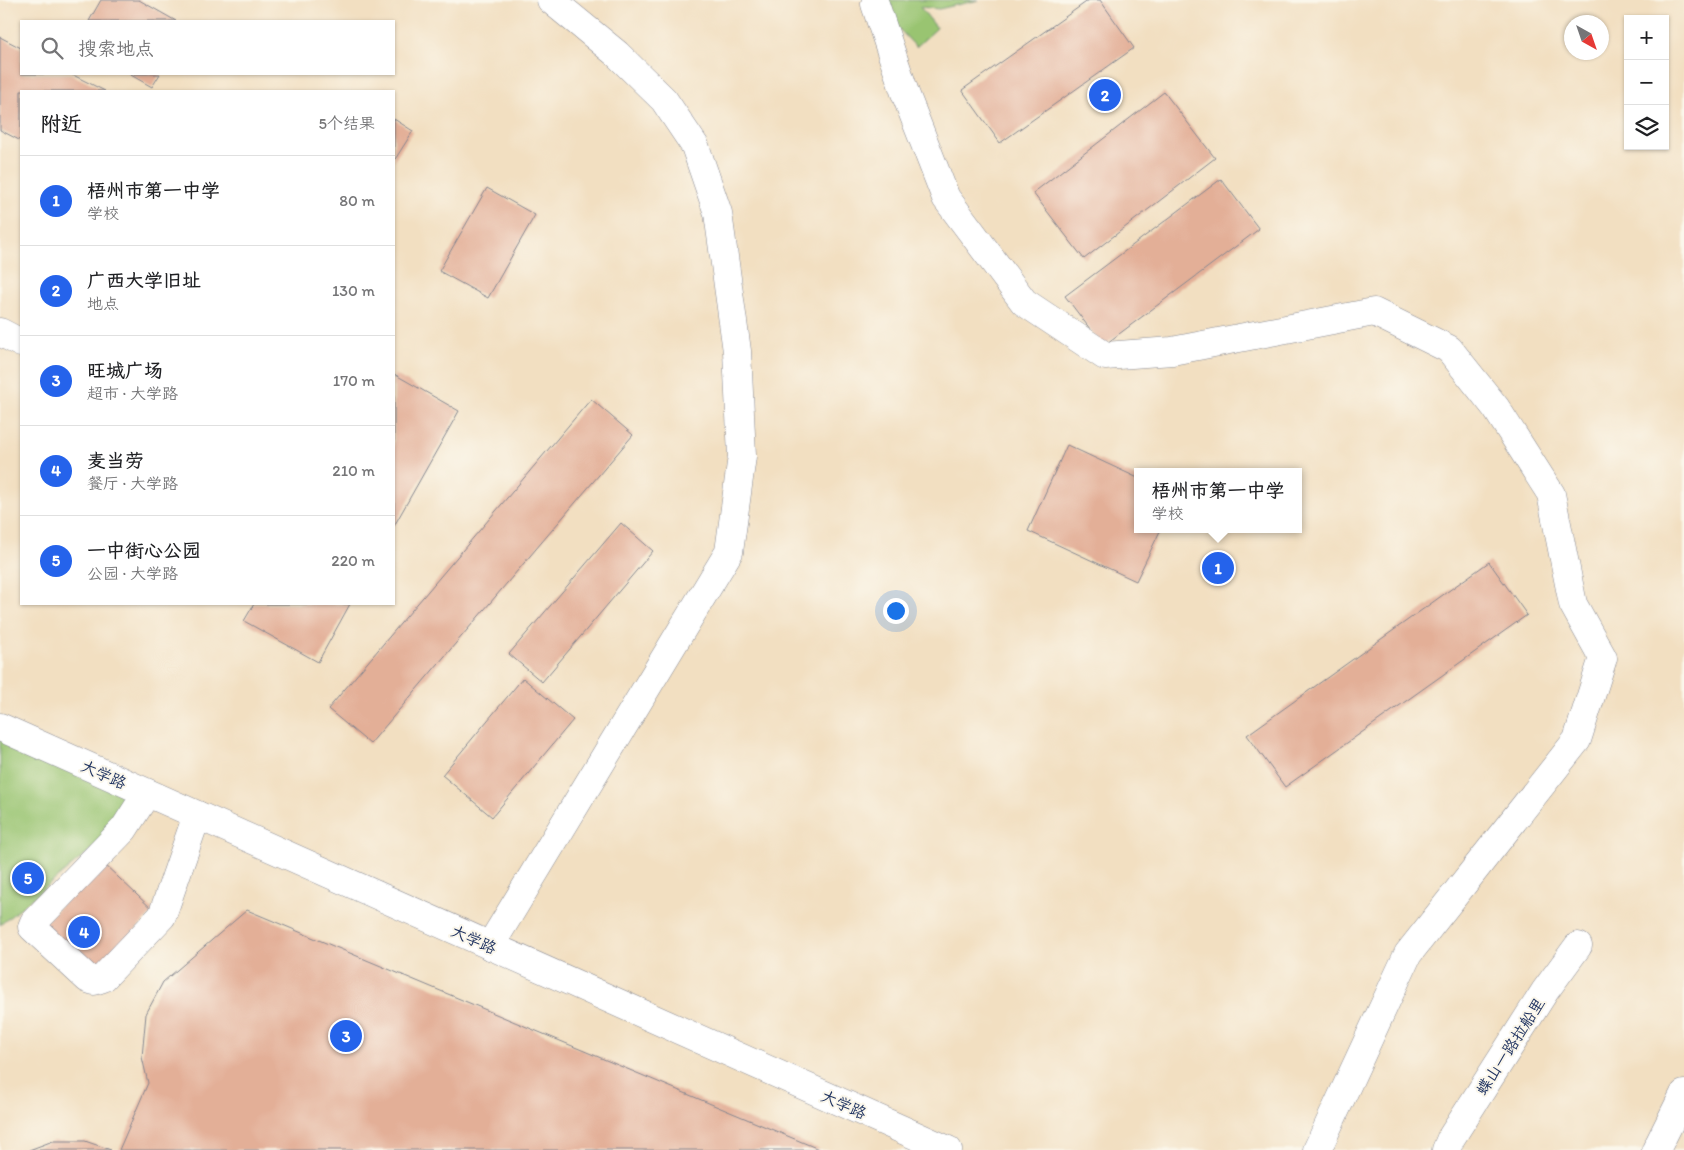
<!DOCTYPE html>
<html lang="zh">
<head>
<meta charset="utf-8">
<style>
	:root { --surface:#fff; --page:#f2f2f2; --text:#202124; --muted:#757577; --line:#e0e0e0; --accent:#2563eb }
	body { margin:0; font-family:Itim,"LXGW WenKai TC",sans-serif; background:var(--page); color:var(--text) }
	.controls { position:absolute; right:15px; top:15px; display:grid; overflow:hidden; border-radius:0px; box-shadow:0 1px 4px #0004 }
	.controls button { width:45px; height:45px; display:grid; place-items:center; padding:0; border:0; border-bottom:1px solid var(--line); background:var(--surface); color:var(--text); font:25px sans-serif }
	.compass { position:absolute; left:1564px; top:15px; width:45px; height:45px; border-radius:50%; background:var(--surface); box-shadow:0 1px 4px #0004; rotate:140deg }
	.you { position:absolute; left:895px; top:610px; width:18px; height:18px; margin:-12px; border:4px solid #fff; border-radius:50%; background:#1a73e8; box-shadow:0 0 0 8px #1a73e833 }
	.badge { display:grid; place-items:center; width:32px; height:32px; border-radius:50%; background:var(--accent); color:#fff; font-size:16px; font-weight:700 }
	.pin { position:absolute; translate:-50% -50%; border:2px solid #fff; box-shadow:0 1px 5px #0006 }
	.popup { position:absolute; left:1134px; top:468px; width:168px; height:65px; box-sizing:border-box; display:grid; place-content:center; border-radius:0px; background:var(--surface); filter:drop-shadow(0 1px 4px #0005); font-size:16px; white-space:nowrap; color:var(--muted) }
	.popup b { font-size:19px; color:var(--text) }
	.popup::after { content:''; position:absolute; left:50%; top:100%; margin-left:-10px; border:10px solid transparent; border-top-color:var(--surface) }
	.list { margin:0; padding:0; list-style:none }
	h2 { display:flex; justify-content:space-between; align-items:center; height:65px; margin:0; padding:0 20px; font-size:21px }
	h2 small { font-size:16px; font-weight:400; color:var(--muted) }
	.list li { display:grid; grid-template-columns:32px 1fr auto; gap:15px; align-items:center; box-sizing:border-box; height:90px; padding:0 20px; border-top:1px solid var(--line) }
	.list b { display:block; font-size:19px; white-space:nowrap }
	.list p { margin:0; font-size:16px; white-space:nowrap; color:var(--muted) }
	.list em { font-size:16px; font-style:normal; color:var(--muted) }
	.icon { flex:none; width:28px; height:28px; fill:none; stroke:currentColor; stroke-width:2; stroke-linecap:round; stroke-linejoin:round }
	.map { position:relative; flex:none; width:1684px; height:1150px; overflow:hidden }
	.search { position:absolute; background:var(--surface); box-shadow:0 1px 4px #0004; left:20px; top:20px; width:375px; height:55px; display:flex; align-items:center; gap:12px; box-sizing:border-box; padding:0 18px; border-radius:0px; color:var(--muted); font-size:19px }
	.panel { position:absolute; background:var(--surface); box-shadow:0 1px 4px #0004; left:20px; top:90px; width:375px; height:515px; border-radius:0px }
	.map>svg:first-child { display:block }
	.green { fill:#99c471; stroke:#5a7a68 }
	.building { fill:#e3af97 }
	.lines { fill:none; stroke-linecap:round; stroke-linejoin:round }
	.minor-casing { stroke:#868790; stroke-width:29 }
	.minor { stroke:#fff; stroke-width:28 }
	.labels { text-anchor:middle; stroke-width:4; stroke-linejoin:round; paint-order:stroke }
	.street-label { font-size:16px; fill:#1b2f5e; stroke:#fbf7ec }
</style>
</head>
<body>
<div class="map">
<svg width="1684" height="1150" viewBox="0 0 1684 1150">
	<rect width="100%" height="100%" fill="#fbf7ec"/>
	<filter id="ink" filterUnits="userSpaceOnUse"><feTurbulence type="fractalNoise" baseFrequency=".02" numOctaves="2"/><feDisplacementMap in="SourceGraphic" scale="10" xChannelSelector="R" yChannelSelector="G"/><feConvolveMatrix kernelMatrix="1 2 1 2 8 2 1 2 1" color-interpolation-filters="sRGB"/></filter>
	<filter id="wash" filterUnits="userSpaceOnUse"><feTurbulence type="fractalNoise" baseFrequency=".0096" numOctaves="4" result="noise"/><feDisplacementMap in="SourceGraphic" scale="20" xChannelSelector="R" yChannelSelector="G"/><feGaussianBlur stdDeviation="1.12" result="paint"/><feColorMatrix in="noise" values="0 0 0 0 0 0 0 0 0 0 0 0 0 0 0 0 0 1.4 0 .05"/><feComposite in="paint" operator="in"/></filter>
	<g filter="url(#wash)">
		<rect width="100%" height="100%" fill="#f2dfc1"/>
		<g class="green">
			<path d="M872,0h107l-40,9 -19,-2 17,21 -21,19z"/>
			<path d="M0,738l111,47 13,14 -1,18 -9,14 -114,94z"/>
		</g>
		<g id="blocks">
			<g class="building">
				<path d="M101,0h38l37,21h-87z"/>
				<path d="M1089,0h11l34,48 -134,95 -38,-53z"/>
				<path d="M0,37l21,11v26h50l34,17h-84v50l-21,-11z"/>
				<path d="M129,74h31l-8,13z"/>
				<path d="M1164,92l51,66 -131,101 -51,-66z"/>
				<path d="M394,119l19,12 -19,30z"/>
				<path d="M1221,179l38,50 -156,117 -38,-50z"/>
				<path d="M487,188l48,27 -47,83 -49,-27z"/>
				<path d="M394,374l65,37 -65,115z"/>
				<path d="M591,399l42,36 -263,309 -42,-35z"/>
				<path d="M1067,445l71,33v51h23l-25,52 -108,-50z"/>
				<path d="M621,523l32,28 -111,131 -33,-28z"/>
				<path d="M1489,562l38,53 -242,172 -38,-52z"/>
				<path d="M254,604h96l-32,58 -74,-41z"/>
				<path d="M523,678l50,42 -81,97 -50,-42z"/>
				<path d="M102,862l52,49 -62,64 -51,-49z"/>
				<path d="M247,910l574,240h-702l29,-67 -6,-26 4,-43 17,-32z"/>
				<path d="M53,1141h32l26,9h-82z"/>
			</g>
		</g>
	</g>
	<g filter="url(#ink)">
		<use href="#blocks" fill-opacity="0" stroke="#868790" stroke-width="1"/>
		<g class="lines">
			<defs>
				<g id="minor">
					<path d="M875,4l30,89 41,105 78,104 81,54 67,-5 202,-39 75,37 47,59 55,86 22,110 30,54 -26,82 -169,214 -91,196"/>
					<path d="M0,332l21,11"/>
					<path d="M0,727l948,423"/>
					<path d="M147,793l-23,36 -90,93 -2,5 56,52 6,2 9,-3 59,-62 35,-101"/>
					<path d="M490,946l239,-394 13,-96 -5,-105 -19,-138 -23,-67 -31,-46 -47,-46 -66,-54"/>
					<path d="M1446,1150l5,-12 94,-147 33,-45"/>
					<path d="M1656,1150l28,-56"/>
				</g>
			</defs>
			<use href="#minor" class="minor-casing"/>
			<use href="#minor" class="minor"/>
		</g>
	</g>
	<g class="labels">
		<g class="street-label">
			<text transform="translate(104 774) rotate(24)" y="6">大学路</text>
			<text transform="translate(474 939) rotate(24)" y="6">大学路</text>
			<text transform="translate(1510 1046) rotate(-57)" y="6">蝶山一路拉船里</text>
			<text transform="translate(844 1104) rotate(24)" y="6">大学路</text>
		</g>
	</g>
</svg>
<div class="controls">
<button>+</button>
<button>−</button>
<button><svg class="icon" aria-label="layers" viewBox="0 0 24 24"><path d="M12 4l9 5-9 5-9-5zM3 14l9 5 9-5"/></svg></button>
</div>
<svg class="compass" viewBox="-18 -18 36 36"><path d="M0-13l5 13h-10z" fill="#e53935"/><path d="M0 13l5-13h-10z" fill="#757577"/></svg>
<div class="you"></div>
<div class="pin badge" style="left:1218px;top:568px">1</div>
<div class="popup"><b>梧州市第一中学</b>学校</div>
<div class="pin badge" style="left:1105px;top:95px">2</div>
<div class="pin badge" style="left:346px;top:1036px">3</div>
<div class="pin badge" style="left:84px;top:932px">4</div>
<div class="pin badge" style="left:28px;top:878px">5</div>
<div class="search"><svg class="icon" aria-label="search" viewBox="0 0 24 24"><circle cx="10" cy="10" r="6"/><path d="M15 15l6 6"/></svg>搜索地点</div>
<section class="panel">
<h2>附近<small>5个结果</small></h2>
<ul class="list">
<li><span class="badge">1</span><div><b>梧州市第一中学</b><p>学校</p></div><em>80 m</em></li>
<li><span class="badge">2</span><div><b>广西大学旧址</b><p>地点</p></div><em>130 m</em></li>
<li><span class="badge">3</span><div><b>旺城广场</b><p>超市 · 大学路</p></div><em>170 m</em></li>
<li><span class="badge">4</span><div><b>麦当劳</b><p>餐厅 · 大学路</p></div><em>210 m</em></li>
<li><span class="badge">5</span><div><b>一中街心公园</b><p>公园 · 大学路</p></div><em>220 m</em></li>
</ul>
</section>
</div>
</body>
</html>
